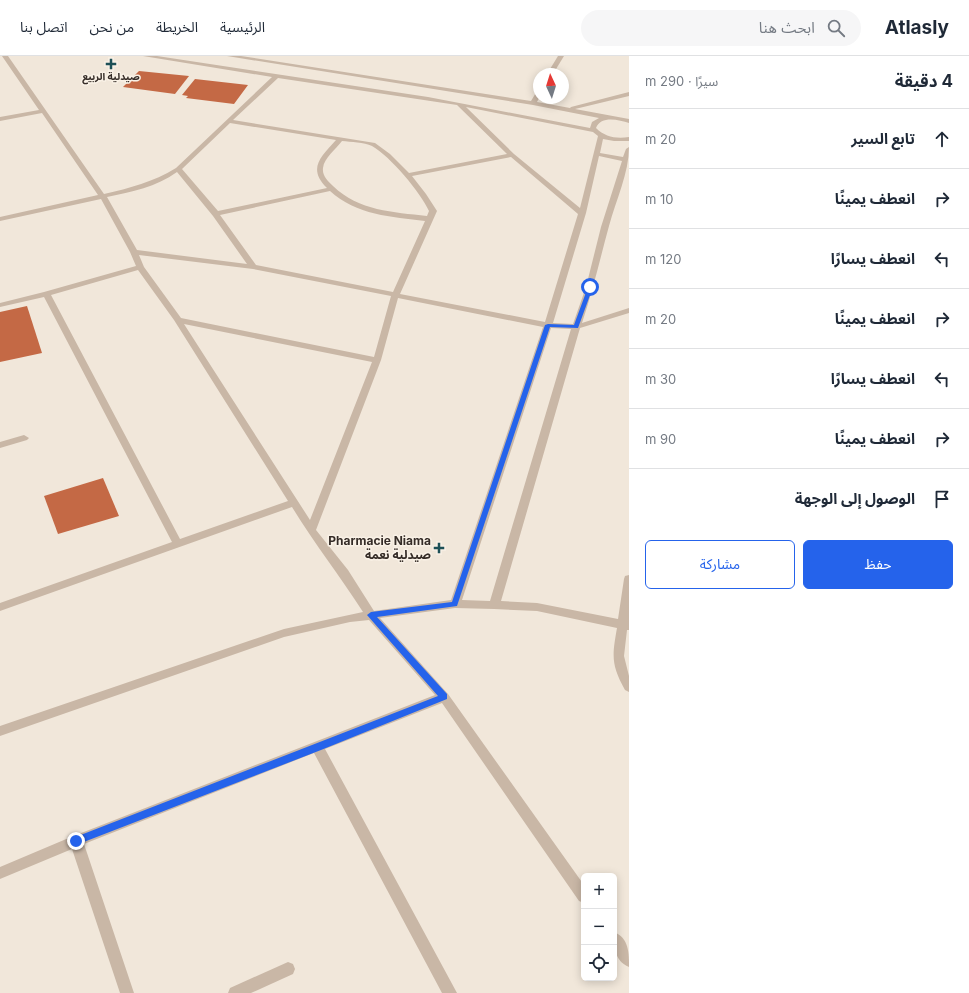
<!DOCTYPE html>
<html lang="ar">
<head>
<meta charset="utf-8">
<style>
	:root { --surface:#fff; --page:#f6f6f7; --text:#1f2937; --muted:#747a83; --line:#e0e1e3; --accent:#2563eb }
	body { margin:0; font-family:Inter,"Noto Sans Arabic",sans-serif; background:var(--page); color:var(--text); direction:rtl }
	.controls { position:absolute; right:12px; bottom:12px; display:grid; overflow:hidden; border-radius:6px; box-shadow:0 2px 10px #0003 }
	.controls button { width:36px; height:36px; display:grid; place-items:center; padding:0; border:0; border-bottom:1px solid var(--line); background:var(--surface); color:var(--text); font:20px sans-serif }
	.compass { position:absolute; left:533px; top:12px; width:36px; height:36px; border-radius:50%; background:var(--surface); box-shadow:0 2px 10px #0003; rotate:356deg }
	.stop { position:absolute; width:12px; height:12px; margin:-9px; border:3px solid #2563eb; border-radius:50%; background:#fff }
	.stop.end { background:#2563eb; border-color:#fff; box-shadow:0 1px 4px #0008 }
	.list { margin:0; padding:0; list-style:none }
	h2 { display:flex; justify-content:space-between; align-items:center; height:52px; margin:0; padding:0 16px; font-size:17px }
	h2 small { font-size:13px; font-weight:400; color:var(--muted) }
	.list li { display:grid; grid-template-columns:26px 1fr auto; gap:12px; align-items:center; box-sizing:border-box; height:60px; padding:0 16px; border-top:1px solid var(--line) }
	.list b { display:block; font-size:15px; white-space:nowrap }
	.list em { font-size:13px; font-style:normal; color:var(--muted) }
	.actions { display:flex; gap:8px; padding:12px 16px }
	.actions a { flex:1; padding:9px 0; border:1px solid var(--accent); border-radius:6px; text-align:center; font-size:14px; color:var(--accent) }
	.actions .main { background:var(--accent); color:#fff }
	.icon { flex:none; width:22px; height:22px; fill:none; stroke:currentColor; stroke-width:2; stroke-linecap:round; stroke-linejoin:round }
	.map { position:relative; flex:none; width:629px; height:937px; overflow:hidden; direction:ltr }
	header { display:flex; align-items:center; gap:24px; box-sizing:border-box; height:56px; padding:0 20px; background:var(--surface); border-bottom:1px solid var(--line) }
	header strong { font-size:19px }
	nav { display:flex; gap:22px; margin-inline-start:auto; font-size:14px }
	.search { width:280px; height:36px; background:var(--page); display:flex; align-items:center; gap:10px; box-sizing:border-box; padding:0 14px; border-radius:22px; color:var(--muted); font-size:15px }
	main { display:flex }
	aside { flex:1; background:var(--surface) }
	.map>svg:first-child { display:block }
	.building { fill:#c46945 }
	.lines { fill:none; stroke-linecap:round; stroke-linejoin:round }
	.minor { fill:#c9b7a6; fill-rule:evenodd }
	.route { fill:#2563eb }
	.poi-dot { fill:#1d4f56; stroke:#f9f1e6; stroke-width:1.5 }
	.labels { text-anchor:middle; stroke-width:3; stroke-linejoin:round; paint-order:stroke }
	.far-poi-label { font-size:10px; font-weight:bold; fill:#352c27; stroke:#f9f1e6 }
	.poi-label { font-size:12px; font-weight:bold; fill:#352c27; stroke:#f9f1e6; text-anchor:end }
</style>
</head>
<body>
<header>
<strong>Atlasly</strong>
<div class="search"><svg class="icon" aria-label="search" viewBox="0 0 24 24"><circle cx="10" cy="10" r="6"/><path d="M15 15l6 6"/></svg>ابحث هنا</div>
<nav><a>الرئيسية</a><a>الخريطة</a><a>من نحن</a><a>اتصل بنا</a></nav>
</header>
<main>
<aside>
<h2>4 دقيقة<small>سيرًا · 290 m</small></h2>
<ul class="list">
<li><svg class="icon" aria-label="ahead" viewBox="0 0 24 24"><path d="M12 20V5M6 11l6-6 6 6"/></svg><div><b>تابع السير</b></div><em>20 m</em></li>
<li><svg class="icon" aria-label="right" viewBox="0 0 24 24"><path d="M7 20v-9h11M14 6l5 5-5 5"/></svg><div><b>انعطف يمينًا</b></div><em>10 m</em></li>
<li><svg class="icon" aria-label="left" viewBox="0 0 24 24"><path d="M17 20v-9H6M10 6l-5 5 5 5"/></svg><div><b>انعطف يسارًا</b></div><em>120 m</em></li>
<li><svg class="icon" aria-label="right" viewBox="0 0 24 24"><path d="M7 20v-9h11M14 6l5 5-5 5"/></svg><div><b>انعطف يمينًا</b></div><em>20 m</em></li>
<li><svg class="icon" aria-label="left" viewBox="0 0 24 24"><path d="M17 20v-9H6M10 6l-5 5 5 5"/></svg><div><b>انعطف يسارًا</b></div><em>30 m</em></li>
<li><svg class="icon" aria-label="right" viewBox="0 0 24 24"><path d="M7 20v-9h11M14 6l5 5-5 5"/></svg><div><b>انعطف يمينًا</b></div><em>90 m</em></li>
<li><svg class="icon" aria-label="arrive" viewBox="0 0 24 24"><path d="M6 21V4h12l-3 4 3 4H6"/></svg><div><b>الوصول إلى الوجهة</b></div></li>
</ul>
<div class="actions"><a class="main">حفظ</a><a>مشاركة</a></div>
</aside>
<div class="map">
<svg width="629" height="937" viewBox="0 0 629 937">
	<rect width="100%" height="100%" fill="#f1e7da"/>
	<g class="building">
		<path d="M139,15l50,5 -14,18 -52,-7z"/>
		<path d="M195,23l53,6 -14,19 -48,-6 2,-2 -6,-1z"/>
		<path d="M27,250l15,47 -42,9v-50z"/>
		<path d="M103,422l16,38 -61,18 -14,-38z"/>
	</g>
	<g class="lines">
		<g class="minor">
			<path d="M2,0h6l96,138c26,-6 49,-12 72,-26l96,-91 -129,-21h14l271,41 162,31 2,-6 7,-4 -66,-13 -306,-49h14l290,45 6,-10 2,-1v8l-2,4 33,6 1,-1 58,-15v4l-54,13 54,10v4c-10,-3 -28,-8 -33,5 9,9 20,11 33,9v4h-15l-11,-2 -3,14 23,4 3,-8 3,-2c0,26 -13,53 -20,79 -9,33 -16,64 -27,97l47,-15v5l-49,15 -79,273 36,2 81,16 6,-40 1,-3 4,-1v55h-2l-3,26 5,20v16l-4,-2c-14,-25 -13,-34 -8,-62l-80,-17 -43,-2 -39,-1 -75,10 68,76 136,191v18l-5,-2 -137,-198 -117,46 132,244h-15l-128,-240 -230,91 50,149h-14l-48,-144 -72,30v-12l71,-30 364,-142 -66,-75 -19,2 -66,15 -284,99v-10l284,-97 79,-17c-23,-36 -49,-69 -71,-105l-292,104v-8l172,-61 -128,-245 -44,10v-4l44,-11 92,-26 -6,-14 -29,-53 -101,22v-4l98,-22 -56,-82 -42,8v-4l39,-7zM278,22l179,27 50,49 -98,19 -19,-19 -15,-11 -142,-23zM466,51l127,25 5,4 -18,72 -66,-54zM230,67l106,17c-15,17 -29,28 -9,48l-109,23 -36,-42zM342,85c9,1 22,1 30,5 18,10 49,47 57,65l-2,5c-34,-4 -68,-5 -94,-30 -5,-5 -11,-10 -10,-18 1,-10 13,-19 19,-27zM599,100l23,5 -21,66 -15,60 -13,37 -20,-1 33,-110zM511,101l67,57 -33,108 -145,-28 37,-83 -11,-17 -14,-18zM177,116l36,44 34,48 -110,-14 -30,-53c25,-5 49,-10 70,-25zM330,135c26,24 62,26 95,30l-32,71 -137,-27 -36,-50zM139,199l114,14 138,27 -17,61 -193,-39 -37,-51zM138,214l36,50 114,181 -108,38 -129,-244zM398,242l145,29 -92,273 -77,11 -26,-41 -32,-40 65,-170zM184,268l188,38 -62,158zM551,272l20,1 -81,272 -28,-1z"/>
			<path d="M558,0h6l-11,18h-6z"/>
			<path d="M24,379l5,3 -2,2 -27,8v-6z"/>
			<path d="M614,876c15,6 15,21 15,35 -15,-6 -15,-21 -15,-35z"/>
			<path d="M288,906l5,2 2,5 -2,5 -42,19h-23l2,-5z"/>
		</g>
	</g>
	<path class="route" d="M590,230l3,1 -15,41 -28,-1 -93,279 -80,11 70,77v5l-126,51 -245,95 -3,-1v-6l365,-142 -71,-81 4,-3 81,-10 93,-277 3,-1 26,1 14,-38z"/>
	<g class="poi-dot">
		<path d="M109 2h4v4h4v4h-4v4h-4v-4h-4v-4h4z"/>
		<path d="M437 486h4v4h4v4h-4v4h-4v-4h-4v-4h4z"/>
	</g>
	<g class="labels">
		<g class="far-poi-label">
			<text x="111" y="24">صيدلية الربيع</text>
		</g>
		<g class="poi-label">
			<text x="431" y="489">Pharmacie Niama<tspan x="431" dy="14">صيدلية نعمة</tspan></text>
		</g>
	</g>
</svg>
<div class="controls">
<button>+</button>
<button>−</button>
<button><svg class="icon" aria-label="locate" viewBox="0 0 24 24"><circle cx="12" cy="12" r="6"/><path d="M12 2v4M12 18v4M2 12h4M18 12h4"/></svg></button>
</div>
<svg class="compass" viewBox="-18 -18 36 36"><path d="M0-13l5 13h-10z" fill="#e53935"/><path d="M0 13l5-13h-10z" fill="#747a83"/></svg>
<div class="stop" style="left:590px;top:231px"></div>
<div class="stop end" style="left:76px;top:785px"></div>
</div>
</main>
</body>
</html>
